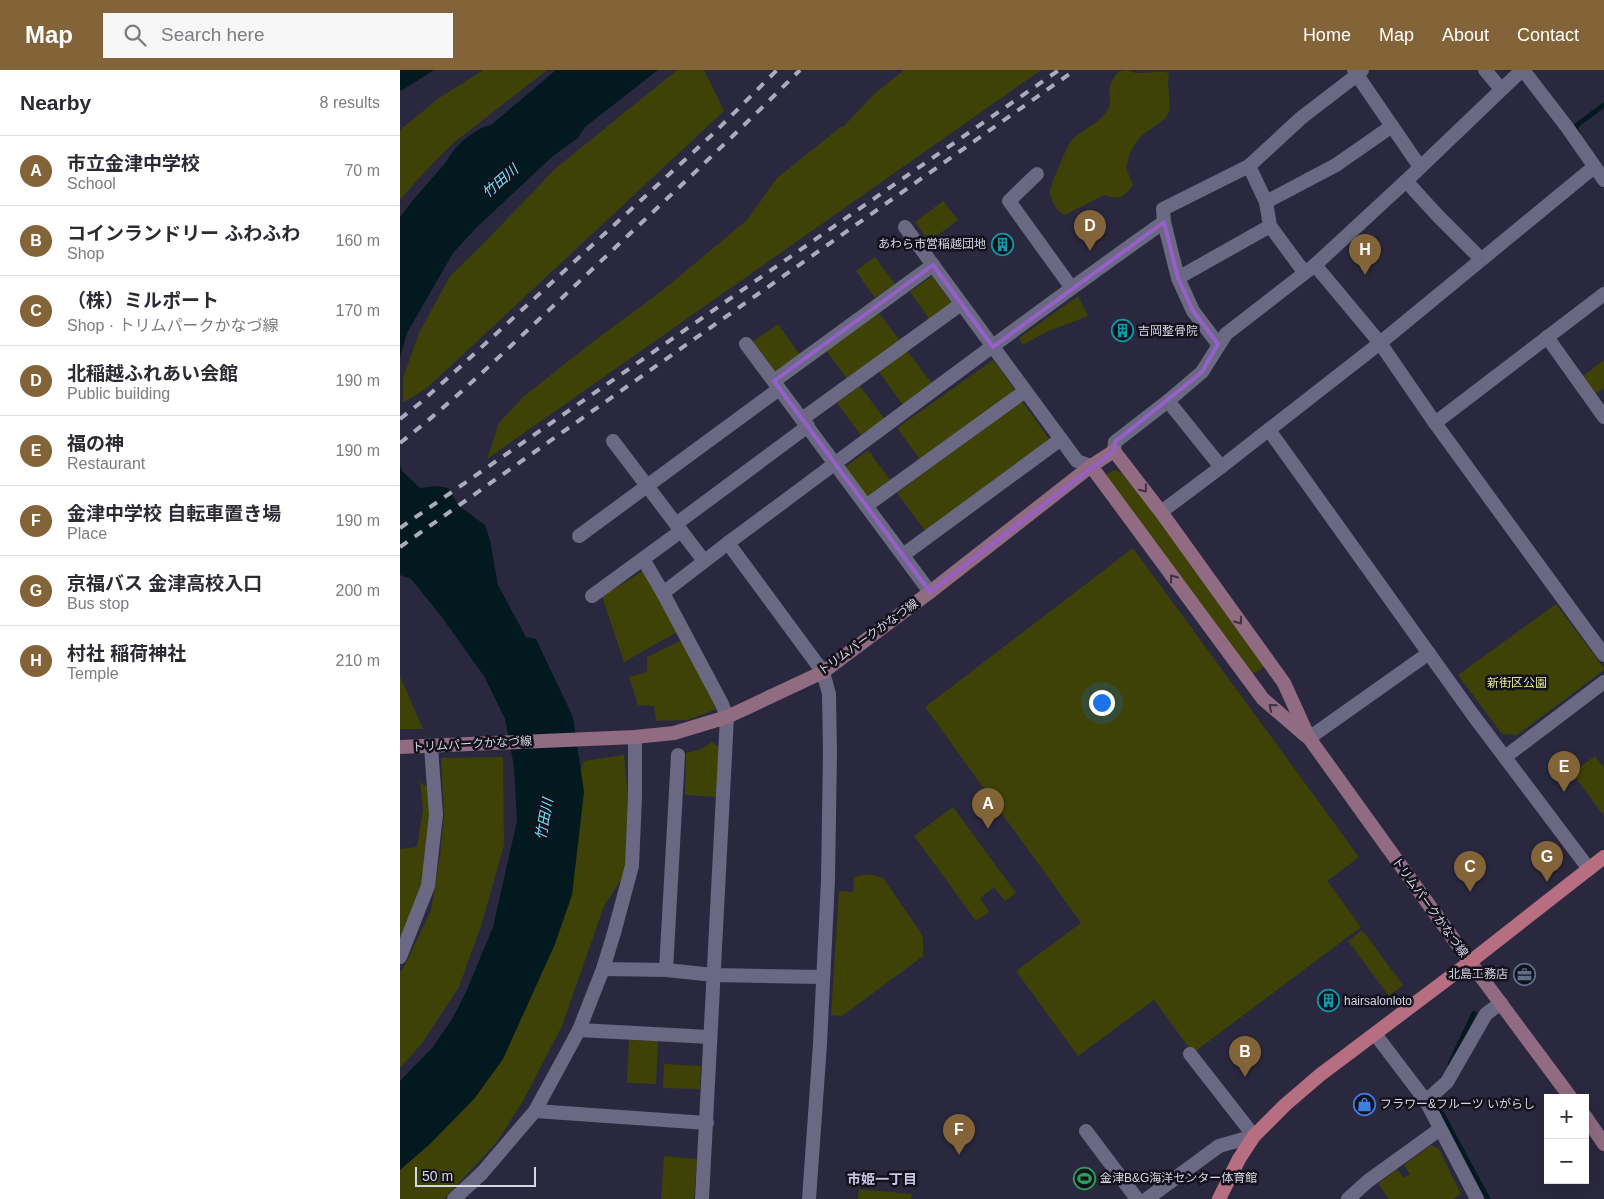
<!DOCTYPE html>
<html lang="en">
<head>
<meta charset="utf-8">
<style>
	:root { --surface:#fff; --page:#f7f7f7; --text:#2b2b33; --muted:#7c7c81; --line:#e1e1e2; --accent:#836338 }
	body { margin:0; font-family:Arial,"Noto Sans JP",sans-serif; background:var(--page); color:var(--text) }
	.controls { position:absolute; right:15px; bottom:15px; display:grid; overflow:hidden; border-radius:0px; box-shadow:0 5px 20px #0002 }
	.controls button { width:45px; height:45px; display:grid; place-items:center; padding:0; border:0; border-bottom:1px solid var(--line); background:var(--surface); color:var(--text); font:25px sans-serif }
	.scale { position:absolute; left:15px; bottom:12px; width:121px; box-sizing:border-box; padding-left:5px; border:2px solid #d7d6e5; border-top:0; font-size:14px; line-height:18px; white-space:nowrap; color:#d7d6e5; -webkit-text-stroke:4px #13121c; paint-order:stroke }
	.you { position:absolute; left:701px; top:632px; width:18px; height:18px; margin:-12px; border:4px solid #fff; border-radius:50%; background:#1a73e8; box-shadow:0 0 0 8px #1a73e833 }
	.badge { display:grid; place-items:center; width:32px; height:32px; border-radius:50%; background:var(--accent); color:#fff; font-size:16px; font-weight:700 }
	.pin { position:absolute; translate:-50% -41px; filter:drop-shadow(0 1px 2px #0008) }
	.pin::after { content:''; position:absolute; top:26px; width:18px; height:15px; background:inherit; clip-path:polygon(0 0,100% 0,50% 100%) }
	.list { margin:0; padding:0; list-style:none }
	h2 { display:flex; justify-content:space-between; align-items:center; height:65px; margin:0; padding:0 20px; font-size:21px }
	h2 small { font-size:16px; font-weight:400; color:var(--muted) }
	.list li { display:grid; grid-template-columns:32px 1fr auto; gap:15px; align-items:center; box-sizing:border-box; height:70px; padding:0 20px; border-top:1px solid var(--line) }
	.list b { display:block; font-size:19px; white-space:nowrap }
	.list p { margin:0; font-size:16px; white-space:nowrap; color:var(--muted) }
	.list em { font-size:16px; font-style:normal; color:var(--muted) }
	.icon { flex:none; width:28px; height:28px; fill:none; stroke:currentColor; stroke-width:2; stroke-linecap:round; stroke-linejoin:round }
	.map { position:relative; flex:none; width:1204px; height:1129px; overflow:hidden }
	header { display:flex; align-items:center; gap:30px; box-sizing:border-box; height:70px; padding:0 25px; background:var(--accent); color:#fff }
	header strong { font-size:24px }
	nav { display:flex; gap:28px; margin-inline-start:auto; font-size:18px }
	.search { width:350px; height:45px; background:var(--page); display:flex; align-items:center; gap:12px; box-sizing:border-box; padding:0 18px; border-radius:0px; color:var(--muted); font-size:19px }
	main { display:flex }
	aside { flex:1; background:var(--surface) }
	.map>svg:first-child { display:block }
	.green { fill:#3e4207 }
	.water { fill:#021a1f }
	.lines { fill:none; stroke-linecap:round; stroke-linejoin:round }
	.stream { stroke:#021a1f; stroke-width:5 }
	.minor { stroke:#6a6882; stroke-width:14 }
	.secondary { stroke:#906b81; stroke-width:14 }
	.primary { stroke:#b76e81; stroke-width:14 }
	.rail { stroke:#acabbc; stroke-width:4; stroke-dasharray:9 9; stroke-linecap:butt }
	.oneway { stroke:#3f313f }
	.marked { fill:none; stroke:#975fca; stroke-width:4; stroke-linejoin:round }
	.labels { text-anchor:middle; stroke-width:5; stroke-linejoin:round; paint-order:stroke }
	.poi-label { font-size:12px; fill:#d7d6e5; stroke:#13121c; text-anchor:start }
	.street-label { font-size:12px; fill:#d7d6e5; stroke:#13121c }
	.park-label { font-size:12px; fill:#e1eb95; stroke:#13121c }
	.water-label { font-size:14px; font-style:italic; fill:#70e3fc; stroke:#13121c }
	.neighbourhood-label { font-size:14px; font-weight:bold; fill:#c7c5e2; stroke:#13121c }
</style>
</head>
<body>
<header>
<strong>Map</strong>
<div class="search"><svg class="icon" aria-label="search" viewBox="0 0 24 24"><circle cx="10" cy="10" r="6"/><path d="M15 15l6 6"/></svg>Search here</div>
<nav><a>Home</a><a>Map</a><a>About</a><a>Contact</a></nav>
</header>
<main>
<aside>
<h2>Nearby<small>8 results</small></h2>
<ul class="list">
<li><span class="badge">A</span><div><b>市立金津中学校</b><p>School</p></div><em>70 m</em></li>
<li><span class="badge">B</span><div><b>コインランドリー ふわふわ</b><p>Shop</p></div><em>160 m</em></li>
<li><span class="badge">C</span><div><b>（株）ミルポート</b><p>Shop · トリムパークかなづ線</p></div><em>170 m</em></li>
<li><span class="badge">D</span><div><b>北稲越ふれあい会館</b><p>Public building</p></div><em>190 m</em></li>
<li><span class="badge">E</span><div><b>福の神</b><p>Restaurant</p></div><em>190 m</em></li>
<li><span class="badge">F</span><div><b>金津中学校 自転車置き場</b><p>Place</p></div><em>190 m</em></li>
<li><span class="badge">G</span><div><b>京福バス 金津高校入口</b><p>Bus stop</p></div><em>200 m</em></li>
<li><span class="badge">H</span><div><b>村社 稲荷神社</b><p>Temple</p></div><em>210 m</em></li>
</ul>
</aside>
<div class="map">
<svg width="1204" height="1129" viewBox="0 0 1204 1129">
	<rect width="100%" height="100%" fill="#2a283e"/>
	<g class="green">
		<path d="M83,0h64l-95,74 -34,35 -18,21v-70l39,-32z"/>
		<path d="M277,0h27l20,41 -296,276 -25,16v-25l16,-45 31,-57 32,-31 74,-77z"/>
		<path d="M504,0h137l-554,389 12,-36 24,-26 67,-53 73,-54 84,-70 30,-42 65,-52 1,1 30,-32z"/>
		<path d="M726,0c4,1 8,3 12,3 11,0 21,-3 31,0l-1,10 2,26 -4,9 -26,19 -10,15 -4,16 7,17c-10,12 -13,16 -29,10l-39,20c-8,-3 -15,-15 -15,-24 1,-7 17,-45 21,-50 10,-12 27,-16 36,-30 7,-11 0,-16 3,-26 1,-4 6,-10 8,-13z"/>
		<path d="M543,131l15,19 -29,22 -14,-20z"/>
		<path d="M475,187l20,27 -20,14 -19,-27z"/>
		<path d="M532,206l20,28 -22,16 -20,-28z"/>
		<path d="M678,226l10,20 -42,16 -23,13 -4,-7z"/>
		<path d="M478,242l22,29 -52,39 -22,-30z"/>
		<path d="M378,254l23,32 -26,19 -24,-32z"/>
		<path d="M507,281l27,35 -29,22 -26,-36z"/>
		<path d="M593,290l23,31 -95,70 -24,-33z"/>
		<path d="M1204,290v28l-9,6 -13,-17z"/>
		<path d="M460,316l26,35 -23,17 -26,-35z"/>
		<path d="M622,331l28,39 -124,92 -29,-39z"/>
		<path d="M468,380l22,30 -24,18 -22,-30z"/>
		<path d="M715,400l14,7 137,188 -14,10 -147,-200z"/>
		<path d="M733,478l226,309 -32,24 34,46 -168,126 -39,-53 -76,56 -62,-85 65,-48 -156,-216z"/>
		<path d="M245,500l32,62 -53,30 -22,-66z"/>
		<path d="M1156,534l48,64v2l-87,65 -15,-1 -44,-59z"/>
		<path d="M284,569l33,70 -30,11 -31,1 -2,-15 -16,-1 -9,-28 18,-5v-15z"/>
		<path d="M0,606l23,53h-23z"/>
		<path d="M312,672l7,5 -1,50 -33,-2 1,-42 15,-4z"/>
		<path d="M224,685l5,52 -1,62 -24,37 -42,120 -39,75 -27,42 -52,56h-44v-33l163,-291 20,-114z"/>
		<path d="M1195,686l9,12v48l-32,-43z"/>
		<path d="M103,687l1,88 -22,78 -23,64 -36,55 -23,26v-96l5,-7 26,-55 9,-55 4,-39 -3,-58z"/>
		<path d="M20,712l9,6 2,33 -11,78 -20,48v-98l17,-2 6,-37z"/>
		<path d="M553,737l63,86 -11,8 -11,-14 -14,11 9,14 -13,9 -62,-85z"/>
		<path d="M469,804l14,4 36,52 4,8v18l-81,60 -11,-1 8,-124 14,1 1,-15z"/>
		<path d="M962,860l41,55 -14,11 -41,-55z"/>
		<path d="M229,970l29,1 -2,43 -29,-1z"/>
		<path d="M264,994l37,2 -1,23 -37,-1z"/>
		<path d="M1031,1075l8,4 22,45 -8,5h-64l-11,-15 19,-15 7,9 6,-4 -6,-9z"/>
		<path d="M264,1086l33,3 -3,40h-33z"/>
		<path d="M459,1119l53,5 -1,5h-53z"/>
	</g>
	<g class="water">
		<path d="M0,0h34l-33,21 -1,-1z"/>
		<path d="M156,0h102l-73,57 -7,11 -25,18 -77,72 -23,25 -46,80 -7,24v-140c13,-18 28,-34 42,-50 4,-4 6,-9 9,-13 9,-12 25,-26 40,-29z"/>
		<path d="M0,395l2,6 18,17 17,-2 11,2 11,18 26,19 5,15 8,45 28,52 10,2 37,78 11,75 -12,103 -17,49 -52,115 -29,40 -44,45 -30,26v-89l32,-33 19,-27 15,-29 27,-65 24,-106 -3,-55 -9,-47 -21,-43 -43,-60 -30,-37 -11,-4z"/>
	</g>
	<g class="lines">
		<g class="stream">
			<path d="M1178,63l-2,-3 1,-5 27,-20"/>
			<path d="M1050,994l24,-51"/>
			<path d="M1035,1027l1,6 52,96"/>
		</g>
		<g class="minor">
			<path d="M962,0l-5,5 63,92"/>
			<path d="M1085,0l16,19"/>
			<path d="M1123,0l44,57 37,53"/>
			<path d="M637,104l-28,27 62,86"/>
			<path d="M1006,111l32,35 43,43"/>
			<path d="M866,132l70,-37 56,-39"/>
			<path d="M764,152l-1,-13 86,-43"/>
			<path d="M505,157l172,234 14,5"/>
			<path d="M915,195l65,78 55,80 169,232"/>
			<path d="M904,202l-34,-46 -4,-24 -17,-36 52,-48 56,-43 -3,-5"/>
			<path d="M778,208l92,-52"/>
			<path d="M1147,267l57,80"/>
			<path d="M346,274l184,248"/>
			<path d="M374,311l159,-116"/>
			<path d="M768,331l53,66"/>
			<path d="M402,349l159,-115"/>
			<path d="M1035,353l169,-129"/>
			<path d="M869,360l204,285 116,154"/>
			<path d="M213,371l91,120"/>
			<path d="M714,381l1,-9 53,-41 34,-29 24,-38 89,-69 91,-84 116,-111"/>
			<path d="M466,436l159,-115"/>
			<path d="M761,442l60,-45 159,-124 214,-176"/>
			<path d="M276,454l132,-98"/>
			<path d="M179,466l200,-147"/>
			<path d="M503,485l158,-116"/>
			<path d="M243,489l20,34"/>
			<path d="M192,526l89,-65"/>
			<path d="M909,668l120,-85"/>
			<path d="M1105,687l99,-75"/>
			<path d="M0,887l28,-71 8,-71 -5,-68"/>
			<path d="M203,899l63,1 48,5 108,2"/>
			<path d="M266,900l12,-215"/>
			<path d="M179,960l131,7"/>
			<path d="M975,964l51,67 51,98"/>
			<path d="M1026,1031l21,-19 39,-68 15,-11"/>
			<path d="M135,1041l172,12"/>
			<path d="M686,1061l51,68"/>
			<path d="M54,1129l28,-26 53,-62 44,-81 24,-61 11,-36 18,-67 3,-68v-61"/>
			<path d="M302,1129l25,-482 -5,-13 -59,-111 65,-50"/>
			<path d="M409,1129l11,-155 8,-164 2,-128 -1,-58 -6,-22 -95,-129c145,-107 288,-217 436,-321l14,56 15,33 25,33"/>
			<path d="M747,1129l72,-53 35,-10 -64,-82"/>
			<path d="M948,1129l20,-18 72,-52"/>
		</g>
		<g class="secondary">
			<path d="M691,396l172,233 43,37"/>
			<path d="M0,677l235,-10 39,-4 53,-16 96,-45 107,-80 161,-126 23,-15 47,61 123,171 25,55 161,224 101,136"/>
			<path d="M1185,1046l19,28"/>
		</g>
		<path class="primary" d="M819,1129l20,-40 15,-23 31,-31 35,-30 150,-113 134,-105"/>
		<g class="rail">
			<path d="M0,349l20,-16 40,-36 254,-234 63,-63"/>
			<path d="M0,373c58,-45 110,-97 164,-147 79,-75 159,-149 236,-226"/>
			<path d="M0,458l659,-458"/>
			<path d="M0,477l675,-477"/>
		</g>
	</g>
	<defs><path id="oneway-chevron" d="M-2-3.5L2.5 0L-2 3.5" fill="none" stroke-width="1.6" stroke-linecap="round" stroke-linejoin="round" transform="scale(1.25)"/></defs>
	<g class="oneway">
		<use href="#oneway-chevron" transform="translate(744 419) rotate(52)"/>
		<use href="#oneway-chevron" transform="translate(773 508) rotate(-126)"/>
		<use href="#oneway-chevron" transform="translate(839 551) rotate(54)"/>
		<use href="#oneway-chevron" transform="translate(872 637) rotate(-139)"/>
	</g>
	<path class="marked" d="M764,152l14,56 15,33 25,33 -16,28 -87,70 -1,9 -184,141 -156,-211 159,-116 60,82z"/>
	<defs>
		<symbol id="building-ring" viewBox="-11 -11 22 22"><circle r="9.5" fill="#13121c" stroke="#0f9aa8" stroke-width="1.5"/><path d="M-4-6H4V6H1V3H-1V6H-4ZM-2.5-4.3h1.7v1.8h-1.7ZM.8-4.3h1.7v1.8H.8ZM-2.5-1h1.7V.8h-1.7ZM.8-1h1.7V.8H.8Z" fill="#0f9aa8"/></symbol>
		<symbol id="office-ring" viewBox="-11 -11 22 22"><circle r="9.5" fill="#13121c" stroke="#5c6f8a" stroke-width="1.5"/><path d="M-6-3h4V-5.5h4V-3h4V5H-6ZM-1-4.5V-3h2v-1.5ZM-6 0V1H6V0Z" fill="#5c6f8a"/></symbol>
		<symbol id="shop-ring" viewBox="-11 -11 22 22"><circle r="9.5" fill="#13121c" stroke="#3f7fe0" stroke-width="1.5"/><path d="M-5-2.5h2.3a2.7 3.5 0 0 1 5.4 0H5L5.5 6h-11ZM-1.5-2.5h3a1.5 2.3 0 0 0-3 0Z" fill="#3f7fe0"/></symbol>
		<symbol id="stadium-ring" viewBox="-11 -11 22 22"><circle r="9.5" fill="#13121c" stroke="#2e9e5b" stroke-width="1.5"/><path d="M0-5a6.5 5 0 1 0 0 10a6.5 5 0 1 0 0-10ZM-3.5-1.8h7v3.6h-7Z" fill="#2e9e5b"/></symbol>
	</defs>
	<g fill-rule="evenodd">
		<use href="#building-ring" x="590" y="162" width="25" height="25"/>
		<use href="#building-ring" x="710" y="248" width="25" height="25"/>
		<use href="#office-ring" x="1112" y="892" width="25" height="25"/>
		<use href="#building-ring" x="916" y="918" width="25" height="25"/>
		<use href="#shop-ring" x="952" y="1022" width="25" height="25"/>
		<use href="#stadium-ring" x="672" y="1096" width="25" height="25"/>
	</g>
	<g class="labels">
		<g class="poi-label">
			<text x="586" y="178" text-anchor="end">あわら市営稲越団地</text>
			<text x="738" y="265">吉岡整骨院</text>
			<text x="1108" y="908" text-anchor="end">北島工務店</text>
			<text x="944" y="935">hairsalonloto</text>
			<text x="980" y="1038">フラワー&amp;フルーツ いがらし</text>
			<text x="700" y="1112">金津B&amp;G海洋センター体育館</text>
		</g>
		<g class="street-label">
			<text transform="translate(468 567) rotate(-36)" y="4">トリムパークかなづ線</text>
			<text transform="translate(72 674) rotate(-3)" y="4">トリムパークかなづ線</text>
			<text transform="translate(1030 837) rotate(54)" y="4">トリムパークかなづ線</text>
		</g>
		<g class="park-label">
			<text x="1117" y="617">新街区公園</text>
		</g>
		<g class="water-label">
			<text transform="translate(100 111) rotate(-41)" y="5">竹田川</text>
			<text transform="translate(144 749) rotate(-80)" y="5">竹田川</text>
		</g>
		<g class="neighbourhood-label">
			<text x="482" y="1114">市姫一丁目</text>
		</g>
	</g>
</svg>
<div class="controls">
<button>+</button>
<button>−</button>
</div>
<div class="scale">50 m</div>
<div class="you"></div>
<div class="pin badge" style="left:588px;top:759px">A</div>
<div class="pin badge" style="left:845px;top:1007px">B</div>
<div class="pin badge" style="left:1070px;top:822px">C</div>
<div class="pin badge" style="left:690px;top:181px">D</div>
<div class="pin badge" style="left:1164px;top:722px">E</div>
<div class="pin badge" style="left:559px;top:1085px">F</div>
<div class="pin badge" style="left:1147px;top:812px">G</div>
<div class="pin badge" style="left:965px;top:205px">H</div>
</div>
</main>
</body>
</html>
